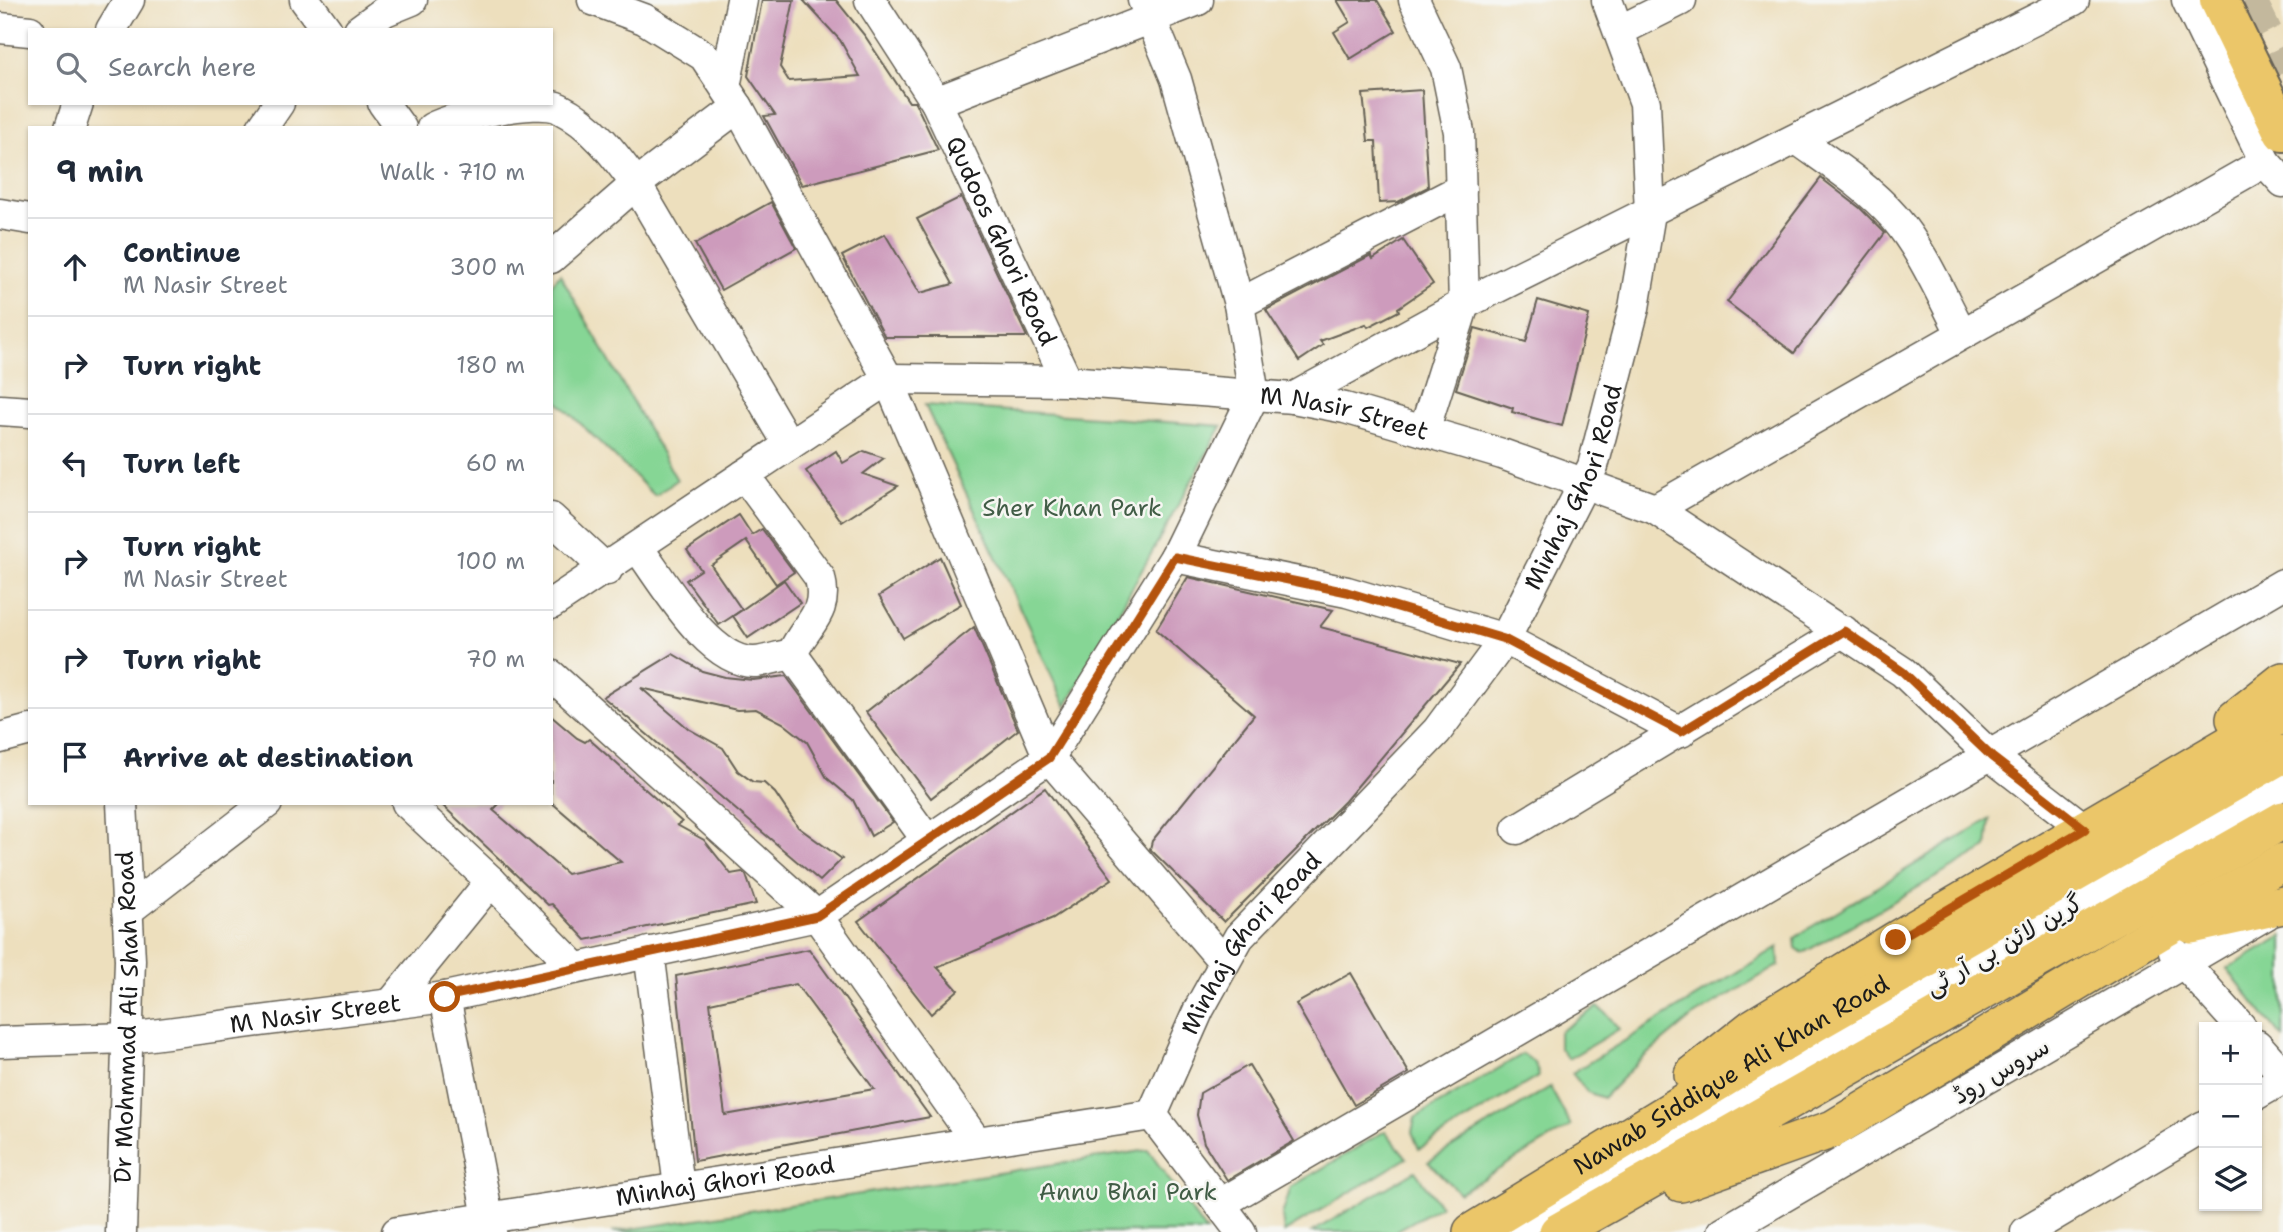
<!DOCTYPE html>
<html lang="en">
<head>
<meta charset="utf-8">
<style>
	:root { --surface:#fff; --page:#f6f6f7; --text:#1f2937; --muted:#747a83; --line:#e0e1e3 }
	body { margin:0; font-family:"Shantell Sans","Playpen Sans Arabic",sans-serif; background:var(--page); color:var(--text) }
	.controls { position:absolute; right:21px; bottom:21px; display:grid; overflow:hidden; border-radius:0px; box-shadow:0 2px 5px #0004 }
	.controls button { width:63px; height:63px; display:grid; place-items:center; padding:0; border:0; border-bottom:2px solid var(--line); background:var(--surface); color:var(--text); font:35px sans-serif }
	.stop { position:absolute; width:21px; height:21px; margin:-16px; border:5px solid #b45309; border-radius:50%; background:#fff }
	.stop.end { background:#b45309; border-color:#fff; box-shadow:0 2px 7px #0008 }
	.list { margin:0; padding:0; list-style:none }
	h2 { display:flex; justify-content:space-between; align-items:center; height:91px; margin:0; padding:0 28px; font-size:30px }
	h2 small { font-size:23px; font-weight:400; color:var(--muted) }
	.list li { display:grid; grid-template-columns:46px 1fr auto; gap:21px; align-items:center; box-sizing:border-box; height:98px; padding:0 28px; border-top:2px solid var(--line) }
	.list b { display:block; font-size:26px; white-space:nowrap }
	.list p { margin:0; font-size:23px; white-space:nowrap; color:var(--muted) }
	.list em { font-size:23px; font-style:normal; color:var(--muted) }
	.icon { flex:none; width:38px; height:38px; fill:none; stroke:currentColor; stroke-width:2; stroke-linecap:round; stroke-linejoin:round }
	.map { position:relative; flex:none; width:2283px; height:1232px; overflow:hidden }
	.search { position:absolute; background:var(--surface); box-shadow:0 2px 5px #0004; left:28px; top:28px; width:525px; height:77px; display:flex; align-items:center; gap:18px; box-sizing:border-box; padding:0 24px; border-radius:0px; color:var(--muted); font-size:26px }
	.panel { position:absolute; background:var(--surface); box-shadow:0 2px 5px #0004; left:28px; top:126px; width:525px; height:679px; border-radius:0px }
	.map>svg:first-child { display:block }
	.green { fill:#86d695; stroke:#517958; stroke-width:2 }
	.building { fill:#cd9bbc; fill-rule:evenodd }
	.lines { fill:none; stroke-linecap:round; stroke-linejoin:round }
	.highway-tunnel { stroke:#c3b89d; stroke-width:38; stroke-dasharray:38 19; stroke-linecap:butt }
	.minor-casing { stroke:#656054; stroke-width:33 }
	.major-casing { stroke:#656054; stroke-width:40 }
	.highway-casing { stroke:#656054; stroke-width:42 }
	.minor { stroke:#fff; stroke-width:30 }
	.major { stroke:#ebc669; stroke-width:37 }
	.highway { stroke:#ebc669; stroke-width:38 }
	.route { stroke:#b45309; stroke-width:9 }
	.labels { text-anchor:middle; stroke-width:5; stroke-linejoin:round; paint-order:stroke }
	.street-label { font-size:24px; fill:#1c1c1c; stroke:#f6f6f2 }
	.park-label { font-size:24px; fill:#415d46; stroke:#f6f6f2 }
</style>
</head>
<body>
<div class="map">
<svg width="2283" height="1232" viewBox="0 0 2283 1232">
	<rect width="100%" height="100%" fill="#f6f6f2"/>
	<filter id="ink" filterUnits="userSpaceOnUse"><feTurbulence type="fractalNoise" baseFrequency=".0143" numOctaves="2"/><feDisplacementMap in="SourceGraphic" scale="14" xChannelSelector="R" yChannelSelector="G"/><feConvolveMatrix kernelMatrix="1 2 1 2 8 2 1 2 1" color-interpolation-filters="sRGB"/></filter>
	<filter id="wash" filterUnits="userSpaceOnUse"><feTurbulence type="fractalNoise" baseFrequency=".00686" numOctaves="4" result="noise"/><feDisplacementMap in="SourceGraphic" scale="28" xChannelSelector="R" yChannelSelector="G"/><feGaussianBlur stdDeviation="1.57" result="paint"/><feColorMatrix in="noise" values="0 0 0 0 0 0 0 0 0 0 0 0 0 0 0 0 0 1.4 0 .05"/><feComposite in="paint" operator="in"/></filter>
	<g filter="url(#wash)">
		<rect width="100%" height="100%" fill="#eddfbd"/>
		<g class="green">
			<path d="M560,274l117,206 -22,16 -104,-101v-110z"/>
			<path d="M925,405l297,21 -156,281z"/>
			<path d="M1990,819l-3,29 -184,105 -7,-5 -1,-10 11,-8z"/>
			<path d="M2283,936v102l-56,-69z"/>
			<path d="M1778,947l1,18 -87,52 -53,44 -36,37 -16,-6 -15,-19z"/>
			<path d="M1597,1007l8,5 14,17 -51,30 -9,-12v-15z"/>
			<path d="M1523,1054l12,9 4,13 -120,73 -7,-17 3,-14z"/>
			<path d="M1550,1087l21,39 -112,67 -31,-31z"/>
			<path d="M1385,1131l22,27 -123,74 -2,-17 9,-28z"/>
			<path d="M1148,1150l58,82h-594z"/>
			<path d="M1415,1171l25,35 -46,26h-82z"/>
		</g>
		<g id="blocks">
			<g class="building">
				<path d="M762,0h32l-14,67 9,14 71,-5 -20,-36 -37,-40h33l29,36 44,66h6l23,48 -136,35 -38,-69 11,-1 -27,-39z"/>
				<path d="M1337,0h40l19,31 -46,28 -16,-27 16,-10z"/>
				<path d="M1422,90l6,97 -30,15 -19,1 -3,-62h-8l-5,-47z"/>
				<path d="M1821,178l39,30 25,25 -91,120 -67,-51z"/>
				<path d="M961,197l66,140h-142l-43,-81 43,-22 35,59 33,-9 -36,-65z"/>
				<path d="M771,202l25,46 -75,42 -26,-46z"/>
				<path d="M1403,240l30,44 -35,24 1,3 -31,16 -2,-3 -46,17 3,4 -24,16 -33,-51 105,-55 2,4z"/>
				<path d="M1538,300l51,15 -27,111 -50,-14 1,-4 -57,-19 19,-61 51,14z"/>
				<path d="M836,451l7,12 21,-12 20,7 -21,16 35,12 -56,36 -36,-51z"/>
				<path d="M739,515l13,20 10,-6 32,43 -18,12 -30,-43 -35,24 31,45 -23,15 -33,-45 15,-10 -14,-20z"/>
				<path d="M940,557l21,47 -58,34 -24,-42z"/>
				<path d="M1188,577l145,33 -13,17 140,37 -115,137 -121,121 -74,-73 2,-8 102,-126 -98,-85z"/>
				<path d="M784,580l16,23 -52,35 -15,-22z"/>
				<path d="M974,627l44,103 -87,68 -65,-86z"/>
				<path d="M673,654l29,17 23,6 28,3 33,-4 107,146 -22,14 -18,-36 -26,-22 -20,-36 -24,-19 -27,-14 -19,1 -96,-22 48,41 34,19 15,23 15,11 11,1 11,10 23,34 44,32 -22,22 -217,-184z"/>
				<path d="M551,716l26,22 8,4 4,-3 93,83 -5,3 27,15 27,34 11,-2 4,3 10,29 -170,36 -34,-36 -4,1 -108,-102h60l-7,7 74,64 54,-12 -70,-60z"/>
				<path d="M1045,788l67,91 -59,39 -116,49 21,23 -27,24 -73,-93z"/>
				<path d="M809,949l121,168 -235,44 -19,-185zM796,984l78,105 -149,26 -15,-112z"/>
				<path d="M1351,973l58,100 -55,32 -58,-101z"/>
				<path d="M1249,1065l45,76 -67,39 -23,-37 -7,-28 3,-22z"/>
			</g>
		</g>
	</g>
	<g filter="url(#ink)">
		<use href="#blocks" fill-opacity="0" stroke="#656054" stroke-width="2"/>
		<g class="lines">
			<path class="highway-tunnel" d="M2247,0l36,73"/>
			<defs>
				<g id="minor">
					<path d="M305,0l22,30"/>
					<path d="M593,0l51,19 60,37 34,51 150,272 161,379 175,204"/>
					<path id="s1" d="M870,0l66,102 131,279"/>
					<path d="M1143,0l33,79 63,225 15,91"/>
					<path d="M1414,0l32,68 13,64 5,172 -40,127"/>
					<path d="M2187,0l78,162 18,20"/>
					<path d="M0,28l30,3"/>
					<path d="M111,30l18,-30"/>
					<path d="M359,30l26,-19 27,-11"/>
					<path d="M1619,31l62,-31"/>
					<path d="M725,87l17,-87"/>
					<path d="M936,102l262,-102"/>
					<path d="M383,103l18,25"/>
					<path d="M70,128l8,-25"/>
					<path d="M262,128l17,-25"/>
					<path d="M432,128c22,-12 106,-31 127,-20 34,17 56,47 77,76l153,261"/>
					<path d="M1797,139c33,24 70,47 97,78 29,34 47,78 68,117"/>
					<path d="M0,214l30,5"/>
					<path d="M551,258l85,-74 102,-77"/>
					<path d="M1239,304l222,-115"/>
					<path d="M1293,398l171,-94 610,-304"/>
					<path d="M0,410l30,2"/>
					<path d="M744,475l76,103c9,36 -14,45 -28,76l135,186"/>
					<path d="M1655,509l610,-347"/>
					<path d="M551,518l56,52"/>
					<path d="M638,548c25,33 71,116 117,114 12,-1 25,-6 37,-8"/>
					<path d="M1175,557l172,35 158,47 176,93"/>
					<path id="s2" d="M551,604l337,-225 179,2 226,17 52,10 157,46 153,55 248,163 89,85 93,72"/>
					<path d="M551,675l266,241 159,225"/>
					<path d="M0,738l30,-8"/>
					<path d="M407,803l84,78 85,87"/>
					<path d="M1517,829l327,-198"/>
					<path d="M127,911l140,-108"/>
					<path d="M649,952l30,235"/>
					<path d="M2174,952l67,75"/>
					<path d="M445,997l46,235"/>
					<path d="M391,1004l100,-123"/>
					<path id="s3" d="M0,1042l129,-4 316,-41 372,-81 232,-158 126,-201 79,-162"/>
					<path d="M2257,1045l26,29"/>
					<path d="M2257,1094l26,-15"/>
					<path id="s4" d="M1152,1115l47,-106 40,-72 198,-206 68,-92 88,-173 41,-158 16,-95 -5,-110 -38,-103"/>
					<path d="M1152,1115l89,117"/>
					<path d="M1220,1204l1063,-620"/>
					<path id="s5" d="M121,1232l9,-272 -8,-157"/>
					<path id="s6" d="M397,1232l755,-117"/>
					<path d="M1508,1232l775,-448"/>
					<path d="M1723,1232l544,-318"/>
					<path d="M2026,1232l178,-106"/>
				</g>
				<g id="major">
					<path d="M2235,719l48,-38"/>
					<path d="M2192,925l91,-20"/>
					<path d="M1693,1075l61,-48 142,-87 387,-227"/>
					<path d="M1681,1183l152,-54 324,-196 126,-71"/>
					<path id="s7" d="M1472,1232l341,-208 470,-270"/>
					<path d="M1558,1232l725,-412"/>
				</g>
				<path id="highway" d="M2219,0l64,132"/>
			</defs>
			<use href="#minor" class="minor-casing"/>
			<use href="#major" class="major-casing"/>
			<use href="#highway" class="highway-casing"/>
			<use href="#minor" class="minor"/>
			<use href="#major" class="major"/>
			<use href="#highway" class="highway"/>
		</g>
	</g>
	<g class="lines" filter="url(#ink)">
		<path class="route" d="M445,997l372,-81 232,-158 126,-201 172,35 157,47 177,93 163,-101 59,41 89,85 93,72 -189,111"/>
	</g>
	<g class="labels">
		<g class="street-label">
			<text dy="8" stroke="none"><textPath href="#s1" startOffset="275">Qudoos Ghori Road</textPath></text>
			<text dy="8" stroke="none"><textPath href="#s2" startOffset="864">M Nasir Street</textPath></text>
			<text dy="8" stroke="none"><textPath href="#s4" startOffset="766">Minhaj Ghori Road</textPath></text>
			<text transform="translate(2004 945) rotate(-30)" y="8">گرین لائن بی آر ٹی</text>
			<text dy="8" stroke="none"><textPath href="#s4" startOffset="200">Minhaj Ghori Road</textPath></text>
			<text dy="8" stroke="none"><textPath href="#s3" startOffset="317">M Nasir Street</textPath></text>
			<text dy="8" stroke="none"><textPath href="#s5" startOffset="215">Dr Mohmmad Ali Shah Road</textPath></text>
			<text transform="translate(2001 1071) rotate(-30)" y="8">سروس روڈ</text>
			<text dy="8" stroke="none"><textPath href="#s7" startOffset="303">Nawab Siddique Ali Khan Road</textPath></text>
			<text dy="8" stroke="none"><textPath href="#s6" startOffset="332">Minhaj Ghori Road</textPath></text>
		</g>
		<g class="park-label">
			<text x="1072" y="516">Sher Khan Park</text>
			<text x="1128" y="1200">Annu Bhai Park</text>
		</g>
	</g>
</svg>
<div class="controls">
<button>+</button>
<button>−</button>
<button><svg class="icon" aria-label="layers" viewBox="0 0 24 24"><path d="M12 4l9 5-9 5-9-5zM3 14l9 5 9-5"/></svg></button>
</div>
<div class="stop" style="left:445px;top:997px"></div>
<div class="stop end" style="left:1896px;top:940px"></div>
<div class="search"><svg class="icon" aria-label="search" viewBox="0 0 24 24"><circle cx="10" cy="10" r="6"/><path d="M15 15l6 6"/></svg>Search here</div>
<section class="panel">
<h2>9 min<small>Walk · 710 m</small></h2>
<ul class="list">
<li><svg class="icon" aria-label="ahead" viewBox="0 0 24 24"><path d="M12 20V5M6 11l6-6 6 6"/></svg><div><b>Continue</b><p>M Nasir Street</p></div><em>300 m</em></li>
<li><svg class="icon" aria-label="right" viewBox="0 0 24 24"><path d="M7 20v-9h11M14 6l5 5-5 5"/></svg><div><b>Turn right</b></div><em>180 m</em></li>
<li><svg class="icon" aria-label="left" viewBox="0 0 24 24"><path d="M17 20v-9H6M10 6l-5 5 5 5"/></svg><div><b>Turn left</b></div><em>60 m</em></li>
<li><svg class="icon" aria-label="right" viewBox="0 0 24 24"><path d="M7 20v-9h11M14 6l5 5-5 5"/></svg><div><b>Turn right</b><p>M Nasir Street</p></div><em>100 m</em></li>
<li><svg class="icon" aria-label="right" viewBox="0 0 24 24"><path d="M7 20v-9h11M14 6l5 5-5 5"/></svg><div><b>Turn right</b></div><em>70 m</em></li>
<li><svg class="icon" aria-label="arrive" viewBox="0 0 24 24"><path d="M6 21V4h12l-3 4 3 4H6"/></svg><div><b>Arrive at destination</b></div></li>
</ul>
</section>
</div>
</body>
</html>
